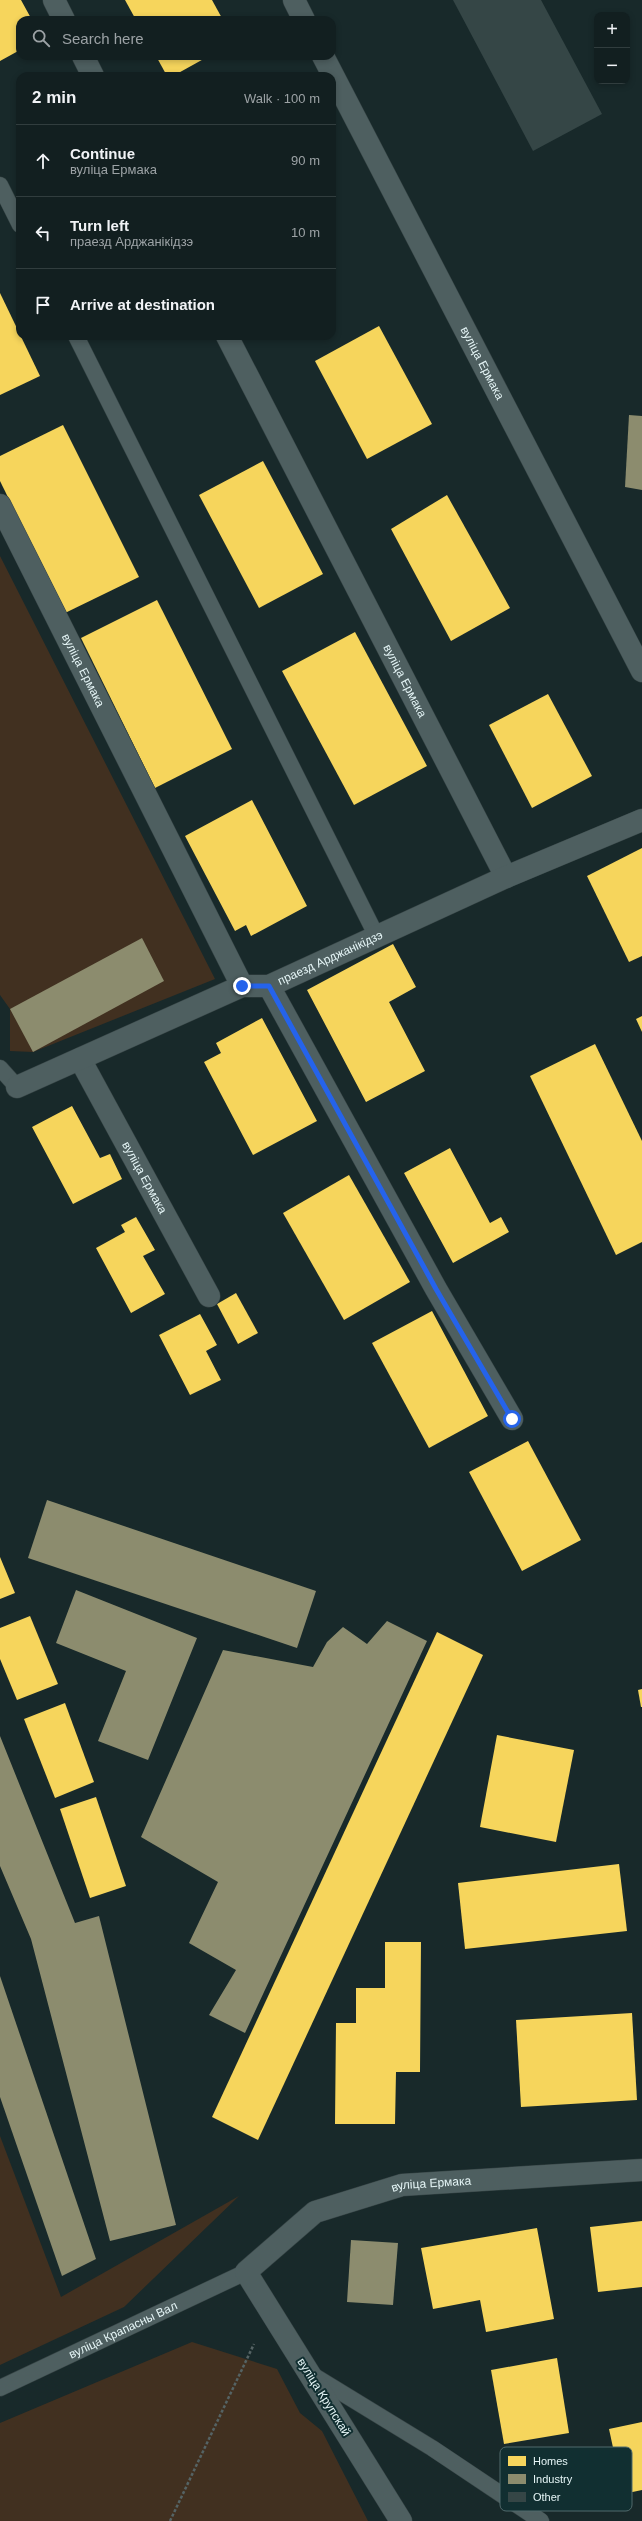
<!DOCTYPE html>
<html lang="en">
<head>
<meta charset="utf-8">
<style>
	:root { --surface:#121f20; --page:#1f2c2d; --text:#f1f3f6; --muted:#9ca2a5; --line:#313d3e }
	body { margin:0; font-family:Helvetica,sans-serif; background:var(--page); color:var(--text) }
	.controls { position:absolute; right:12px; top:12px; display:grid; overflow:hidden; border-radius:8px; box-shadow:0 2px 6px #0003 }
	.controls button { width:36px; height:36px; display:grid; place-items:center; padding:0; border:0; border-bottom:1px solid var(--line); background:var(--surface); color:var(--text); font:20px sans-serif }
	.stop { position:absolute; width:12px; height:12px; margin:-9px; border:3px solid #2563eb; border-radius:50%; background:#fff }
	.stop.end { background:#2563eb; border-color:#fff; box-shadow:0 1px 4px #0008 }
	.list { margin:0; padding:0; list-style:none }
	h2 { display:flex; justify-content:space-between; align-items:center; height:52px; margin:0; padding:0 16px; font-size:17px }
	h2 small { font-size:13px; font-weight:400; color:var(--muted) }
	.list li { display:grid; grid-template-columns:26px 1fr auto; gap:12px; align-items:center; box-sizing:border-box; height:72px; padding:0 16px; border-top:1px solid var(--line) }
	.list b { display:block; font-size:15px; white-space:nowrap }
	.list p { margin:0; font-size:13px; white-space:nowrap; color:var(--muted) }
	.list em { font-size:13px; font-style:normal; color:var(--muted) }
	.icon { flex:none; width:22px; height:22px; fill:none; stroke:currentColor; stroke-width:2; stroke-linecap:round; stroke-linejoin:round }
	.map { position:relative; flex:none; width:642px; height:2521px; overflow:hidden }
	.search { position:absolute; background:var(--surface); box-shadow:0 2px 6px #0003; left:16px; top:16px; width:320px; height:44px; display:flex; align-items:center; gap:10px; box-sizing:border-box; padding:0 14px; border-radius:12px; color:var(--muted); font-size:15px }
	.panel { position:absolute; background:var(--surface); box-shadow:0 2px 6px #0003; left:16px; top:72px; width:320px; height:268px; border-radius:12px }
	.map>svg:first-child { display:block }
	.green { fill:#413020 }
	.homes { fill:#f6d55c }
	.industry { fill:#8c8c6e }
	.building { fill:#354646 }
	.lines { fill:none; stroke-linecap:round; stroke-linejoin:round }
	.service-casing { stroke:#364445; stroke-width:17 }
	.minor-casing { stroke:#364445; stroke-width:23 }
	.path { stroke:#556364; stroke-width:2.5; stroke-dasharray:3 2; stroke-linecap:butt }
	.service { stroke:#4e5f60; stroke-width:16 }
	.minor { stroke:#4e5f60; stroke-width:22 }
	.route { stroke:#2563eb; stroke-width:5 }
	.labels { text-anchor:middle; stroke-width:4; stroke-linejoin:round; paint-order:stroke }
	.street-label { font-size:12px; fill:#e5f5f6; stroke:#112f31 }
	.key { fill:#112f31; stroke:#516a6c; stroke-width:1 }
	.key-label { font-size:11px; fill:#e5f5f6 }
</style>
</head>
<body>
<div class="map">
<svg width="642" height="2521" viewBox="0 0 642 2521">
	<rect width="100%" height="100%" fill="#18292a"/>
	<g class="green">
		<path d="M0,556l215,423 -182,73 -23,-1v-42l-10,-14z"/>
		<path d="M0,2136l61,161 178,-101 -115,111 -124,58z"/>
		<path d="M192,2342l85,27 23,44 22,18 46,90h-368v-98z"/>
	</g>
	<g class="homes">
		<path d="M0,0h21l11,20h-12v30l-20,11z"/>
		<path d="M125,0h87l11,20h-87z"/>
		<path d="M156,56h53l-36,20h-6z"/>
		<path d="M0,293l40,83 -40,19z"/>
		<path d="M379,326l53,98 -65,35 -52,-98z"/>
		<path d="M63,425l76,152 -74,36 -65,-132v-25z"/>
		<path d="M263,461l60,113 -64,34 -60,-113z"/>
		<path d="M447,495l63,113 -59,33 -60,-112z"/>
		<path d="M157,600l75,149 -77,39 -74,-150z"/>
		<path d="M355,632l72,134 -73,39 -72,-134z"/>
		<path d="M548,694l44,82 -60,32 -43,-83z"/>
		<path d="M252,800l55,106 -56,30 -5,-11 -11,6 -50,-95z"/>
		<path d="M642,848v108l-13,6 -42,-86z"/>
		<path d="M393,944l23,43 -27,15 36,69 -59,31 -59,-112z"/>
		<path d="M642,1016v16l-6,-13z"/>
		<path d="M262,1018l55,103 -64,34 -49,-93 17,-9 -5,-10z"/>
		<path d="M595,1044l47,97v101l-26,13 -86,-179z"/>
		<path d="M72,1106l28,52 10,-4 12,25 -49,25 -41,-77z"/>
		<path d="M450,1148l40,75 11,-6 8,15 -56,31 -49,-90z"/>
		<path d="M349,1175l61,107 -66,38 -61,-107z"/>
		<path d="M136,1217l19,33 -12,6 22,38 -34,19 -35,-65 29,-16 -4,-7z"/>
		<path d="M236,1293l22,40 -20,11 -21,-40z"/>
		<path d="M432,1311l56,105 -59,32 -57,-105z"/>
		<path d="M200,1314l17,31 -11,6 15,29 -31,15 -31,-60z"/>
		<path d="M528,1441l53,99 -59,31 -53,-99z"/>
		<path d="M0,1557l15,36 -15,6z"/>
		<path d="M30,1616l28,68 -41,16 -17,-41v-31z"/>
		<path d="M437,1632l46,23 -225,485 -46,-23z"/>
		<path d="M642,1689v18h-1l-3,-17z"/>
		<path d="M65,1703l29,79 -39,16 -31,-79z"/>
		<path d="M497,1735l77,15 -18,92 -76,-15z"/>
		<path d="M96,1797l30,89 -36,12 -30,-89z"/>
		<path d="M619,1864l8,67 -162,18 -7,-66z"/>
		<path d="M385,1942h36l-1,130h-24l-1,52h-60l1,-101h20v-35h29z"/>
		<path d="M632,2013l5,87 -116,7 -5,-87z"/>
		<path d="M642,2221v66l-44,5 -8,-65z"/>
		<path d="M537,2228l17,91 -68,13 -6,-32 -47,9 -12,-61z"/>
		<path d="M557,2358l12,75 -65,11 -13,-74z"/>
		<path d="M642,2422v68l-19,4 -14,-65z"/>
	</g>
	<g class="industry">
		<path d="M629,415l13,1v74l-17,-3z"/>
		<path d="M142,938l22,43 -131,71 -23,-43z"/>
		<path d="M47,1500l269,91 -19,57 -269,-90z"/>
		<path d="M76,1590l121,48 -49,122 -50,-19 28,-70 -70,-28z"/>
		<path d="M387,1621l40,20 -182,392 -36,-18 27,-45 -47,-27 29,-61 -77,-45 82,-187 90,17 14,-25 16,-15 24,17z"/>
		<path d="M0,1736l75,187 24,-7 77,309 -66,16 -79,-302 -31,-73z"/>
		<path d="M0,1976l96,283 -34,17 -62,-179z"/>
		<path d="M351,2240l47,3 -5,62 -46,-3z"/>
	</g>
	<path class="building" d="M453,0h88l61,114 -69,37z"/>
	<g class="lines">
		<defs>
			<g id="service">
				<path d="M0,185l20,40"/>
				<path d="M76,336l300,599"/>
				<path d="M0,1068l17,19"/>
				<path d="M311,2374l121,74 109,73"/>
				<path id="s1" d="M0,2388l246,-116"/>
			</g>
			<g id="minor">
				<path d="M54,0l10,20"/>
				<path d="M294,0l10,20"/>
				<path d="M83,56l10,20"/>
				<path id="s2" d="M323,56l319,615"/>
				<path id="s3" d="M227,336l279,541"/>
				<path id="s4" d="M0,505l242,481"/>
				<path d="M269,986l167,303 76,130"/>
				<path id="s5" d="M80,1059l129,237"/>
				<path id="s6" d="M17,1087l225,-101h27l237,-109 136,-57"/>
				<path id="s7" d="M401,2521l-155,-249 69,-60 87,-27 240,-15"/>
			</g>
		</defs>
		<use href="#service" class="service-casing"/>
		<use href="#minor" class="minor-casing"/>
		<path class="path" d="M170,2521l84,-177"/>
		<use href="#service" class="service"/>
		<use href="#minor" class="minor"/>
	</g>
	<g class="lines">
		<path class="route" d="M242,986h27l167,303 76,130"/>
	</g>
	<g class="labels">
		<g class="street-label">
			<text dy="4" stroke="none"><textPath href="#s2" startOffset="346">вуліца Ермака</textPath></text>
			<text dy="4" stroke="none"><textPath href="#s4" startOffset="185">вуліца Ермака</textPath></text>
			<text dy="4" stroke="none"><textPath href="#s3" startOffset="388">вуліца Ермака</textPath></text>
			<text dy="4" stroke="none"><textPath href="#s6" startOffset="341">праезд Арджанікідзэ</textPath></text>
			<text dy="4" stroke="none"><textPath href="#s5" startOffset="135">вуліца Ермака</textPath></text>
			<text dy="4" stroke="none"><textPath href="#s7" startOffset="505">вуліца Ермака</textPath></text>
			<text dy="4" stroke="none"><textPath href="#s1" startOffset="136">вуліца Крапасны Вал</textPath></text>
			<text transform="translate(324 2397) rotate(58)" y="4">вуліца Крупскай</text>
		</g>
	</g>
	<rect x="500" y="2447" width="132" height="64" rx="6" class="key"/>
	<rect x="508" y="2456" width="18" height="10" fill="#f6d55c"/>
	<rect x="508" y="2474" width="18" height="10" fill="#8c8c6e"/>
	<rect x="508" y="2492" width="18" height="10" fill="#354646"/>
	<g class="key-label">
		<text x="533" y="2465">Homes</text>
		<text x="533" y="2483">Industry</text>
		<text x="533" y="2501">Other</text>
	</g>
</svg>
<div class="controls">
<button>+</button>
<button>−</button>
</div>
<div class="stop" style="left:512px;top:1419px"></div>
<div class="stop end" style="left:242px;top:986px"></div>
<div class="search"><svg class="icon" aria-label="search" viewBox="0 0 24 24"><circle cx="10" cy="10" r="6"/><path d="M15 15l6 6"/></svg>Search here</div>
<section class="panel">
<h2>2 min<small>Walk · 100 m</small></h2>
<ul class="list">
<li><svg class="icon" aria-label="ahead" viewBox="0 0 24 24"><path d="M12 20V5M6 11l6-6 6 6"/></svg><div><b>Continue</b><p>вуліца Ермака</p></div><em>90 m</em></li>
<li><svg class="icon" aria-label="left" viewBox="0 0 24 24"><path d="M17 20v-9H6M10 6l-5 5 5 5"/></svg><div><b>Turn left</b><p>праезд Арджанікідзэ</p></div><em>10 m</em></li>
<li><svg class="icon" aria-label="arrive" viewBox="0 0 24 24"><path d="M6 21V4h12l-3 4 3 4H6"/></svg><div><b>Arrive at destination</b></div></li>
</ul>
</section>
</div>
</body>
</html>
